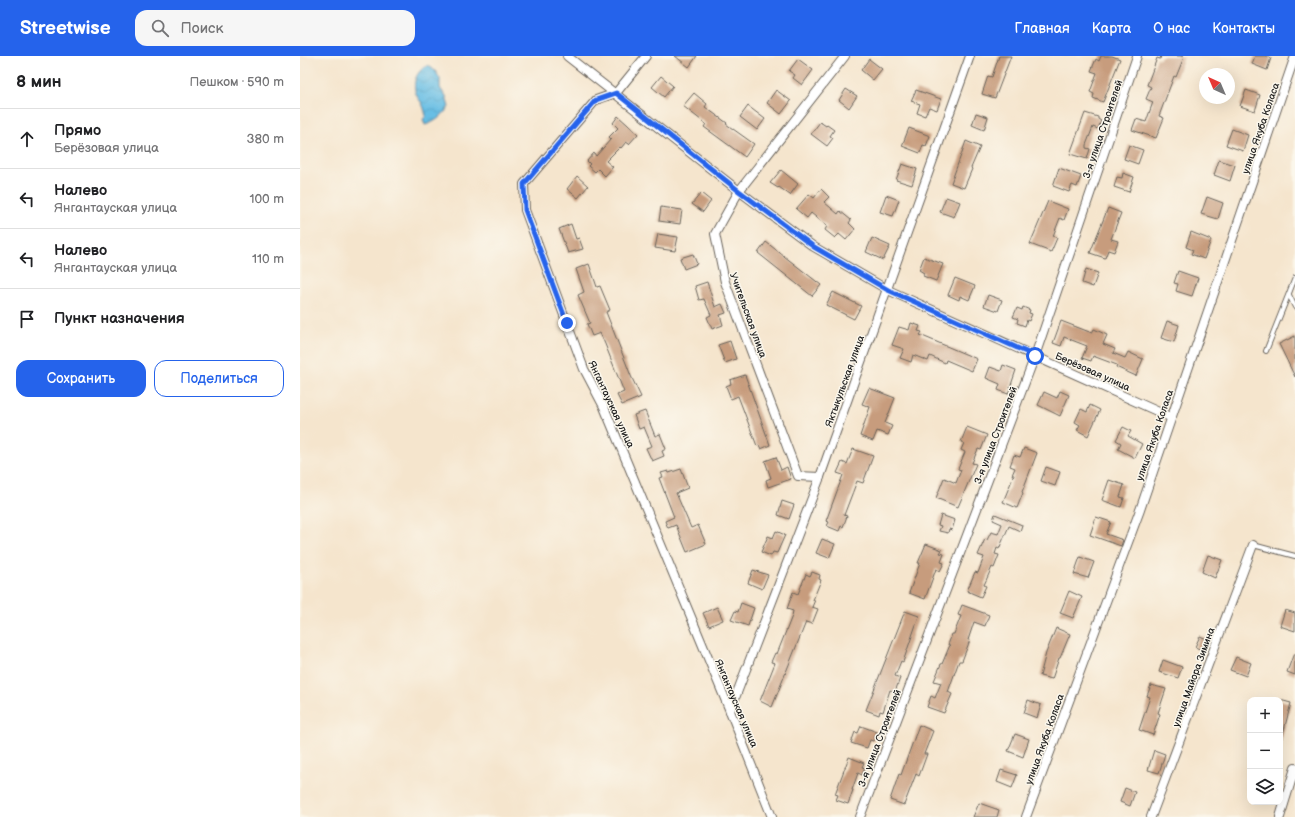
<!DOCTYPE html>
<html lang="ru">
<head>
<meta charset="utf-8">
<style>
	:root { --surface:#fff; --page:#f6f6f6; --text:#202124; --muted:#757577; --line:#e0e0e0; --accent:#2563eb }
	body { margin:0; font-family:"Balsamiq Sans",sans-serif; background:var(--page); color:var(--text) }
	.controls { position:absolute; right:12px; bottom:12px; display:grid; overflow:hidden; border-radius:8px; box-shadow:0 4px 16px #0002 }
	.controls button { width:36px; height:36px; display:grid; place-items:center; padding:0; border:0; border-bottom:1px solid var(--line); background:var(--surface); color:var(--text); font:20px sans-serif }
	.compass { position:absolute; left:899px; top:12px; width:36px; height:36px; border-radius:50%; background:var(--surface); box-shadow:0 4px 16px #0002; rotate:316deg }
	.stop { position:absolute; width:12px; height:12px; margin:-9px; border:3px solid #2563eb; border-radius:50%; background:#fff }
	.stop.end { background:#2563eb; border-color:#fff; box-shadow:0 1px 4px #0008 }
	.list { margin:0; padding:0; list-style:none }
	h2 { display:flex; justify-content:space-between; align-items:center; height:52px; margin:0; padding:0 16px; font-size:17px }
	h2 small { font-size:13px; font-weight:400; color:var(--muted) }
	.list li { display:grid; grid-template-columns:26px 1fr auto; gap:12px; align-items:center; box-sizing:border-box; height:60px; padding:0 16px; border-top:1px solid var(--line) }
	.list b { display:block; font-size:15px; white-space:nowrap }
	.list p { margin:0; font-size:13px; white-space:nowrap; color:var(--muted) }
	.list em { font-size:13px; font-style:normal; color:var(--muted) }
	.actions { display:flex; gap:8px; padding:12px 16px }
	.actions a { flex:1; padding:9px 0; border:1px solid var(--accent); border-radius:12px; text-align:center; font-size:14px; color:var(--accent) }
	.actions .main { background:var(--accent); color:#fff }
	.icon { flex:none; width:22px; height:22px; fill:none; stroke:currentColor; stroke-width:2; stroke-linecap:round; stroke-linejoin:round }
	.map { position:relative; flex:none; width:995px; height:761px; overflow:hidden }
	header { display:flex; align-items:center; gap:24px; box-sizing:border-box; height:56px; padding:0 20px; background:var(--accent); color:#fff }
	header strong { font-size:19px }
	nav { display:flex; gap:22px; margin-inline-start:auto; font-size:14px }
	.search { width:280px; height:36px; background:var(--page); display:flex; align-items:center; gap:10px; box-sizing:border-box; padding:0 14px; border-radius:12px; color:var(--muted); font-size:15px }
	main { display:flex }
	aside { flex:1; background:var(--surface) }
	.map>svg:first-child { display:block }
	.water { fill:url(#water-waves); stroke:#426d80 }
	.building { fill:#c79c7d }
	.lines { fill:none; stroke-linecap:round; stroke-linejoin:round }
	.service-casing { stroke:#68625a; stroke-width:6 }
	.minor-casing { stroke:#68625a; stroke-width:10 }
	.service { stroke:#fff; stroke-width:4 }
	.minor { stroke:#fff; stroke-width:8 }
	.route { stroke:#2563eb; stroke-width:5 }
	.labels { text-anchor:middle; stroke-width:3; stroke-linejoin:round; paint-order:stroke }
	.street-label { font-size:10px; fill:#1c1c1c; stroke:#fbf7ec }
</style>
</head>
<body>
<header>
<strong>Streetwise</strong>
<div class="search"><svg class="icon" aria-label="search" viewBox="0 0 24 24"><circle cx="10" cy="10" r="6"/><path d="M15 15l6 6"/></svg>Поиск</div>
<nav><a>Главная</a><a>Карта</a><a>О нас</a><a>Контакты</a></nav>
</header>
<main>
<aside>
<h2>8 мин<small>Пешком · 590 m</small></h2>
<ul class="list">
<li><svg class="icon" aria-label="ahead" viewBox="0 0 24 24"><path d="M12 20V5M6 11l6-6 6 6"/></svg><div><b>Прямо</b><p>Берёзовая улица</p></div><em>380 m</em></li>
<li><svg class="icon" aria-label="left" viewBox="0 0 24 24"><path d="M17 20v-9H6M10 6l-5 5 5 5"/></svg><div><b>Налево</b><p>Янгантауская улица</p></div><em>100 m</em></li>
<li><svg class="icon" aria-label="left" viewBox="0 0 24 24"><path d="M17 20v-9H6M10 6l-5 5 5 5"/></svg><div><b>Налево</b><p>Янгантауская улица</p></div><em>110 m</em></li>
<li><svg class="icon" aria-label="arrive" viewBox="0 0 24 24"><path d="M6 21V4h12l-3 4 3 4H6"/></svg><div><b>Пункт назначения</b></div></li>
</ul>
<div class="actions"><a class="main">Сохранить</a><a>Поделиться</a></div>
</aside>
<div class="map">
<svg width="995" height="761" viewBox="0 0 995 761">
	<defs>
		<pattern id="water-waves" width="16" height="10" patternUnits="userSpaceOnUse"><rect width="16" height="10" fill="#68bee4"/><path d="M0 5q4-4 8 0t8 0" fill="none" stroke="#5aa3c3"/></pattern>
	</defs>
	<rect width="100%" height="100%" fill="#fbf7ec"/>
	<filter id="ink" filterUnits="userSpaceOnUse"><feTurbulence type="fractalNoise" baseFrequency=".025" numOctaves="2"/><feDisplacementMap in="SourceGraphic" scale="8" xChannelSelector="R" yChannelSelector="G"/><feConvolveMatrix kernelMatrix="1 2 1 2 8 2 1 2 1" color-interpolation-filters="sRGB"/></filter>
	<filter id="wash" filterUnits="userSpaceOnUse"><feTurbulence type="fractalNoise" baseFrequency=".012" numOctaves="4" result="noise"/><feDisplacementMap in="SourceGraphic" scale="16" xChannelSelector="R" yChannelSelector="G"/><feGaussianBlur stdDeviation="0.9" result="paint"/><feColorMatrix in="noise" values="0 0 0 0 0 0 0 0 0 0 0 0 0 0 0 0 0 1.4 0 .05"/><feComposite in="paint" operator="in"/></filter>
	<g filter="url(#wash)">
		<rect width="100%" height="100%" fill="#f5e5cd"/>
		<path class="water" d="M129,9l7,7 4,7v9l6,9 3,10c-7,9 -13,15 -24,18l-2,-6 3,-3c-1,-4 -2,-9 -4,-12 -1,-3 -4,-5 -5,-8 -6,-12 -1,-26 12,-31z"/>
		<g id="blocks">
			<g class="building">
				<path d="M375,0h22l-8,11z"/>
				<path d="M699,0h12l-16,42 -13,-4 6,-18 4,1z"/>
				<path d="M801,0h11l8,3 -17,43 -10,-4 1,-4 -4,-2 7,-19 -6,-2 5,-12 3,2z"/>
				<path d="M861,0h19l4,1 -8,20 -2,-1 -15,40 5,2 -8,20 -24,-8 4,-11 10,3 7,-20 -7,-3 5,-12 -4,-2 10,-27 3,1z"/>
				<path d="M955,0h11l5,2 -4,12 -15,-6z"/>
				<path d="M498,3l15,11 -11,15 -9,-7 2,-3 -6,-4z"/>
				<path d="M569,3l13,10 -9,11 -12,-10z"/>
				<path d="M361,20l12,10 -9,11 -12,-10z"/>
				<path d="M546,33l11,7 -8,12 -10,-8z"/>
				<path d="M476,34l15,11 -10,13 -14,-11z"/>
				<path d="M616,34l25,9 -4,11 -8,-3 -4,9 -8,-3 3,-9 -9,-3z"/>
				<path d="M946,34l14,5 -5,16 -15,-5z"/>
				<path d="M394,37l13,11 -2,3 22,16 -1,1 28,20 -9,13 -41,-30 2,-3 -23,-18z"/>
				<path d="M448,50l17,13 -8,11 -17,-13z"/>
				<path d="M676,57l12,4 -4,13 -12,-5z"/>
				<path d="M785,57l13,4v2l3,2 -3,8 -5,-2 -7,18v3l4,1 -3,10 -17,-5z"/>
				<path d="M318,60l20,18 -9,10 -3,-2 -5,6 -1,-1 -14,14 7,6 -8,9 -7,-7 -3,3 -7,-6 2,-2 -3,-3 7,-8 2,3 15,-17 -2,-2 9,-9 -5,-5z"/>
				<path d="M520,66l6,4 1,-1 7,5 -4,6 3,2 -6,8 -16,-12z"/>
				<path d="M609,72l21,8 -4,10 -3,-1 -3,8 -18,-7z"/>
				<path d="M932,73l16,6 -5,16 -17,-6z"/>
				<path d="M666,85l14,6 -9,21 1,1 -8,19 -13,-5z"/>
				<path d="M829,89l14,5 -5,14 -14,-5z"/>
				<path d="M919,104l16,5 -5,16 -16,-6z"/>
				<path d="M602,108l15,5 -5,16 -16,-5z"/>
				<path d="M759,112l22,8 -4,11 -5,-2 -3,7 -16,-6z"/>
				<path d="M481,114l17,14 -8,11 -11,-8 -1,1 -8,-5z"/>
				<path d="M823,117l11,4 -5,15 -15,-5 3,-10 5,1z"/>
				<path d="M277,120l11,10 -10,12 -11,-9z"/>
				<path d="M521,133l8,8 -5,5 14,12 2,-3 11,9 -2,3 6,6 -9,11 -7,-6 -4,4 -10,-8 2,-4 -16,-13 -4,5 -11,-9 13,-15 5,4z"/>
				<path d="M401,137l10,8 -8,11 -11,-8z"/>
				<path d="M586,139l13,5 -6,16 -13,-4z"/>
				<path d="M646,141l14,5 -6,15 -14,-5z"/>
				<path d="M907,141l16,6 -5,16 -17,-5z"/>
				<path d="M748,145l20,8 -4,11 -4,-2 -7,18 4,2 -6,14 -21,-8z"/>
				<path d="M361,151l21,3 -2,14 -21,-3z"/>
				<path d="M808,152l13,5 -10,26 7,2 -4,11 -6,-2 -3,8 -15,-5z"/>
				<path d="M271,168l5,15 3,-1 4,11 -15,4 -9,-24z"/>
				<path d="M891,176l20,8 -7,19 -13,-5 2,-4 -7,-3z"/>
				<path d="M358,178l20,3 -3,14 -20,-3z"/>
				<path d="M572,182l18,8 -7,14 -17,-8z"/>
				<path d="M466,186l55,43 -9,11 -54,-43z"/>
				<path d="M393,198l4,10 -13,5 -4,-11z"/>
				<path d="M624,201l19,7 -7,17 -13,-5 1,-3 -5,-3z"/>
				<path d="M289,208l8,23 3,-1 10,24 -4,2 25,64 10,21 -19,8 -5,-10 7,-3 -19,-48 -5,-11 -8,3 -5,-12 3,-1 -12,-28 6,-3 -8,-23z"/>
				<path d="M786,213l12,4 -5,14 -11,-4z"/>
				<path d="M878,215l20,7 -6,18 -16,-5 2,-7 -4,-1z"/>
				<path d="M655,222l20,8 -6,14 -9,-4 -1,4 -11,-5z"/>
				<path d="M407,226l8,25 7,-3 4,9 -6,2 3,10 -11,4 -5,-12 4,-2 -7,-16 -5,1 -4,-14z"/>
				<path d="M533,236l28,14 -7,13 -28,-14z"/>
				<path d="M688,239l14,5 -4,11 -14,-5z"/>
				<path d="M723,251l7,3 -1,3 3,1 -3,7 -2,-1 -2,6 -8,-3 1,-4 -5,-2 4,-9 5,2z"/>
				<path d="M761,265l31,12 2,-4 13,6 -4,9 12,5 -2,4 12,5 3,-6 15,7 -7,17 -20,-9 1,-2 -24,-9 -2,5 -9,-3 5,-12 -23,-9 -3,9 -8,-3z"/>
				<path d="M867,265l12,4 -5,17 -13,-4z"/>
				<path d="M611,267l9,3 -2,5 4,1 -2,3 57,24 -5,12 -26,-11 -1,3 -15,-7 -2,5 -15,-6 -2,7 -11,-4 4,-9 -12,-4 7,-18 10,3z"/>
				<path d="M995,280v41l-16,-33z"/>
				<path d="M430,285l6,18 -11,4 -7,-18z"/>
				<path d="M703,309l13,5 -8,24 -10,-4 2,-6 -14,-6 4,-11 11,4z"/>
				<path d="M445,319l25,70 -9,4 -2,-4 -2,1 -19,-50 -7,3 -5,-13 5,-2 -1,-4z"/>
				<path d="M569,332l26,10 -10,25 7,3 -4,9 -11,-4 -4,10 -13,-5 10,-29 -8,-3z"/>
				<path d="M760,335l9,4 -9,21 -22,-11 6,-13 13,6z"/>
				<path d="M790,349l10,5 -12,26 -11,-6 3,-5 -5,-3 6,-13 6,3z"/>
				<path d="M345,355l10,25 5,-2 6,15 -4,2 2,5 -12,5 -6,-13 6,-2 -8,-19 -5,2 -5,-14z"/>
				<path d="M667,371l20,8 -6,15 -3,-1 -6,14 4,1 -18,43 -22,-9 8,-20 12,5 5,-13 -3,-1 7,-17 -4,-2 3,-7 -3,-1z"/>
				<path d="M823,371l8,4 -3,5 14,8 -7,14 -17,-9 3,-6 -5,-3z"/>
				<path d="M724,392l13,5 -15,39 1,1 -6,15 -14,-6 11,-27h-2l3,-7 -5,-2 4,-11 6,2z"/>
				<path d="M553,393l20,7 -10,27 -6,-2 -13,34 3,1 -4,11 -2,-1 -2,5 -12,-5 2,-4 -3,-1 17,-46 -6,-2 5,-11 5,2z"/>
				<path d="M476,401l5,13 6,-3 4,12 -23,8 -2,-7 5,-2 -6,-17z"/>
				<path d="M746,411l14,5 -5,14 -14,-5z"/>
				<path d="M381,413l7,19 -12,5 15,35 7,-3 8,19 -19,8 -11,-27 -8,3 -3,-7 9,-4 -15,-39 4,-1 -2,-4 7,-2 1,2z"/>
				<path d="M809,424l15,5 -4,12 4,1 -3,9 -19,-7z"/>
				<path d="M482,445l12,4 -5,14 -11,-4z"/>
				<path d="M695,458l27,11 -2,6 -11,-5 -10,23 -2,-1 -2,6 4,1 -5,13 -2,-1 -8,18 2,1 -5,11 -14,-6 8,-19 3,1 6,-16 -6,-2 7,-16 2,1 4,-8 7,2 4,-10 -9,-4z"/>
				<path d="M641,459l14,5 -3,10 -3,-1 -1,4 -9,-2 2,-5 -3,-1z"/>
				<path d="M796,461l15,5 -5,12 17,6 -2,6 -31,-11z"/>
				<path d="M476,475l9,4 -8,18 -4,-1 -2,4 -10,-4 7,-16 5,2z"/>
				<path d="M522,483l13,5 -6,14 -13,-5z"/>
				<path d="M626,488l16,6 -2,3 4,1 -3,8 3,1 -4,8 -4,-2 -11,30 -16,-6 11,-30h-2z"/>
				<path d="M908,499l14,5 -7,18 -13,-6z"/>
				<path d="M780,501l14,5 -6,16 -14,-4z"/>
				<path d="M453,514l15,5 -6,14 -14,-6z"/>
				<path d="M512,516l8,3 -1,4 2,1 -8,20h2l-3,7 6,2 -6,15 -6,-2 -34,85 -12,-6 15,-38 -4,-1 4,-9 2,1 15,-38 1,-5 -6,-2 6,-17 5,2 8,-20 4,2z"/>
				<path d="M769,535l13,6 -9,21 -13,-5z"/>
				<path d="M441,547l13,5 -6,18 -17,-6 4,-9 3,1z"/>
				<path d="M662,549l27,10 -4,11 -11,-4 -6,18h2l-8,21h-3l-11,31 4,2 -8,19 -17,-6 4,-11 4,2 6,-15 -7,-2 7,-17h1l8,-19h-2l4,-11h2l7,-18 -3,-1z"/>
				<path d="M417,551l6,13 -14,6 -6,-13z"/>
				<path d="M985,554l10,3v18l-15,-5z"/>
				<path d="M605,555l14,5 -16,46 -2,-1 -6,15 5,2 -5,14 -5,-2 -7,22 -3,-1 -1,4 -13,-5z"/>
				<path d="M756,572l14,6 -10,24h-1l-7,21 -12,-3 6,-23z"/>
				<path d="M900,580l9,4 -5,11 -9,-4z"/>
				<path d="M994,597l1,1v21l-8,-3z"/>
				<path d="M936,601l15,6 -5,13 -16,-6z"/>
				<path d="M863,604l19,7 -4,11 -19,-6z"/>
				<path d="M851,629l15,4 -8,24 2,1 -7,21 -14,-5 11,-33 -3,-1z"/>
				<path d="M728,644l13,5 -4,13 -13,-5z"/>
				<path d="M980,644l11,3 -9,35h-2z"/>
				<path d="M619,669l14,6 -9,23h3l-8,22 -3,-2 -12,31 -14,-5 9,-26 2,1z"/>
				<path d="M561,670l16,6 -4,9 -3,-1 -3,8 -16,-5 4,-11 3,1z"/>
				<path d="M715,678l14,5 -6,18 -15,-6z"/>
				<path d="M854,694l11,4 -6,19 -11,-3z"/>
				<path d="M549,701l15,6 -2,4 3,1 -3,7 -4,-2 -6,17h1l-5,14 -12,-4 2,-5 -3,-1z"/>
				<path d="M701,714l16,5 -5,13 -15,-6z"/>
				<path d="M825,732l10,4 -5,14 -10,-4z"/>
				<path d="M679,747l20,7 -2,7h-24z"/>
			</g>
		</g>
	</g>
	<g filter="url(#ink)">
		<use href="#blocks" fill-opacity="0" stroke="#68625a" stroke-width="1"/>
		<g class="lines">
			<defs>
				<g id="service">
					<path d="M989,239l6,12"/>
					<path d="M966,295l29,-73"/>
					<path d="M953,489l42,11"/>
				</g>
				<g id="minor">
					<path d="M267,0l172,135 75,56 74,43 282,127"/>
					<path d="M346,0l-30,37 -20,7 -72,84 1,26 59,159 20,38 126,304 42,106"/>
					<path d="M520,421l-22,-1 -73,-194 -10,-48 24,-43 106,-135"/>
					<path d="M430,655l90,-234 150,-421"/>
					<path d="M560,761l175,-461 102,-300"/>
					<path d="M726,761l114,-307 155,-454"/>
					<path d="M851,761l102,-272"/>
					<path d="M980,761l15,-49"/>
				</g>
			</defs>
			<use href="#service" class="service-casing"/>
			<use href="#minor" class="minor-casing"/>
			<use href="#service" class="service"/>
			<use href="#minor" class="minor"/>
		</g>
	</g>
	<g class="lines" filter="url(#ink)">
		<path class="route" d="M267,267l-42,-113 -1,-26 72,-84 20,-7 123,98 75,56 74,43 147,66"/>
	</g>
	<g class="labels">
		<g class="street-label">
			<text transform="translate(960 72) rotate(-71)" y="4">улица Якуба Коласа</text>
			<text transform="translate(802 73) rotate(-71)" y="4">3-я улица Строителей</text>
			<text transform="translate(449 259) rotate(70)" y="4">Учительская улица</text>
			<text transform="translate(793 315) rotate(24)" y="4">Берёзовая улица</text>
			<text transform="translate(544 325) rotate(-70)" y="4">Яктыкульская улица</text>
			<text transform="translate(312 348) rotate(65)" y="4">Янгантауская улица</text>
			<text transform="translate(695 379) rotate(-69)" y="4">3-я улица Строителей</text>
			<text transform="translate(854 379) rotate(-71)" y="4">улица Якуба Коласа</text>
			<text transform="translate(893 621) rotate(-70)" y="4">улица Майора Зимина</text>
			<text transform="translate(437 647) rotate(67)" y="4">Янгантауская улица</text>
			<text transform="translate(579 682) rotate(-69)" y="4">3-я улица Строителей</text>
			<text transform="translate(744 683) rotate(-70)" y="4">улица Якуба Коласа</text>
		</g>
	</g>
</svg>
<div class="controls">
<button>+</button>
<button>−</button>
<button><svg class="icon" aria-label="layers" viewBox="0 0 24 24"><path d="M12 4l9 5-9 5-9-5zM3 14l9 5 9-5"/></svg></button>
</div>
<svg class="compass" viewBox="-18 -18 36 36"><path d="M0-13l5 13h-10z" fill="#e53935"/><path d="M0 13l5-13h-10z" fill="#757577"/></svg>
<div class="stop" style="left:735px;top:300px"></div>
<div class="stop end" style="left:267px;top:267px"></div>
</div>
</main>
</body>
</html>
